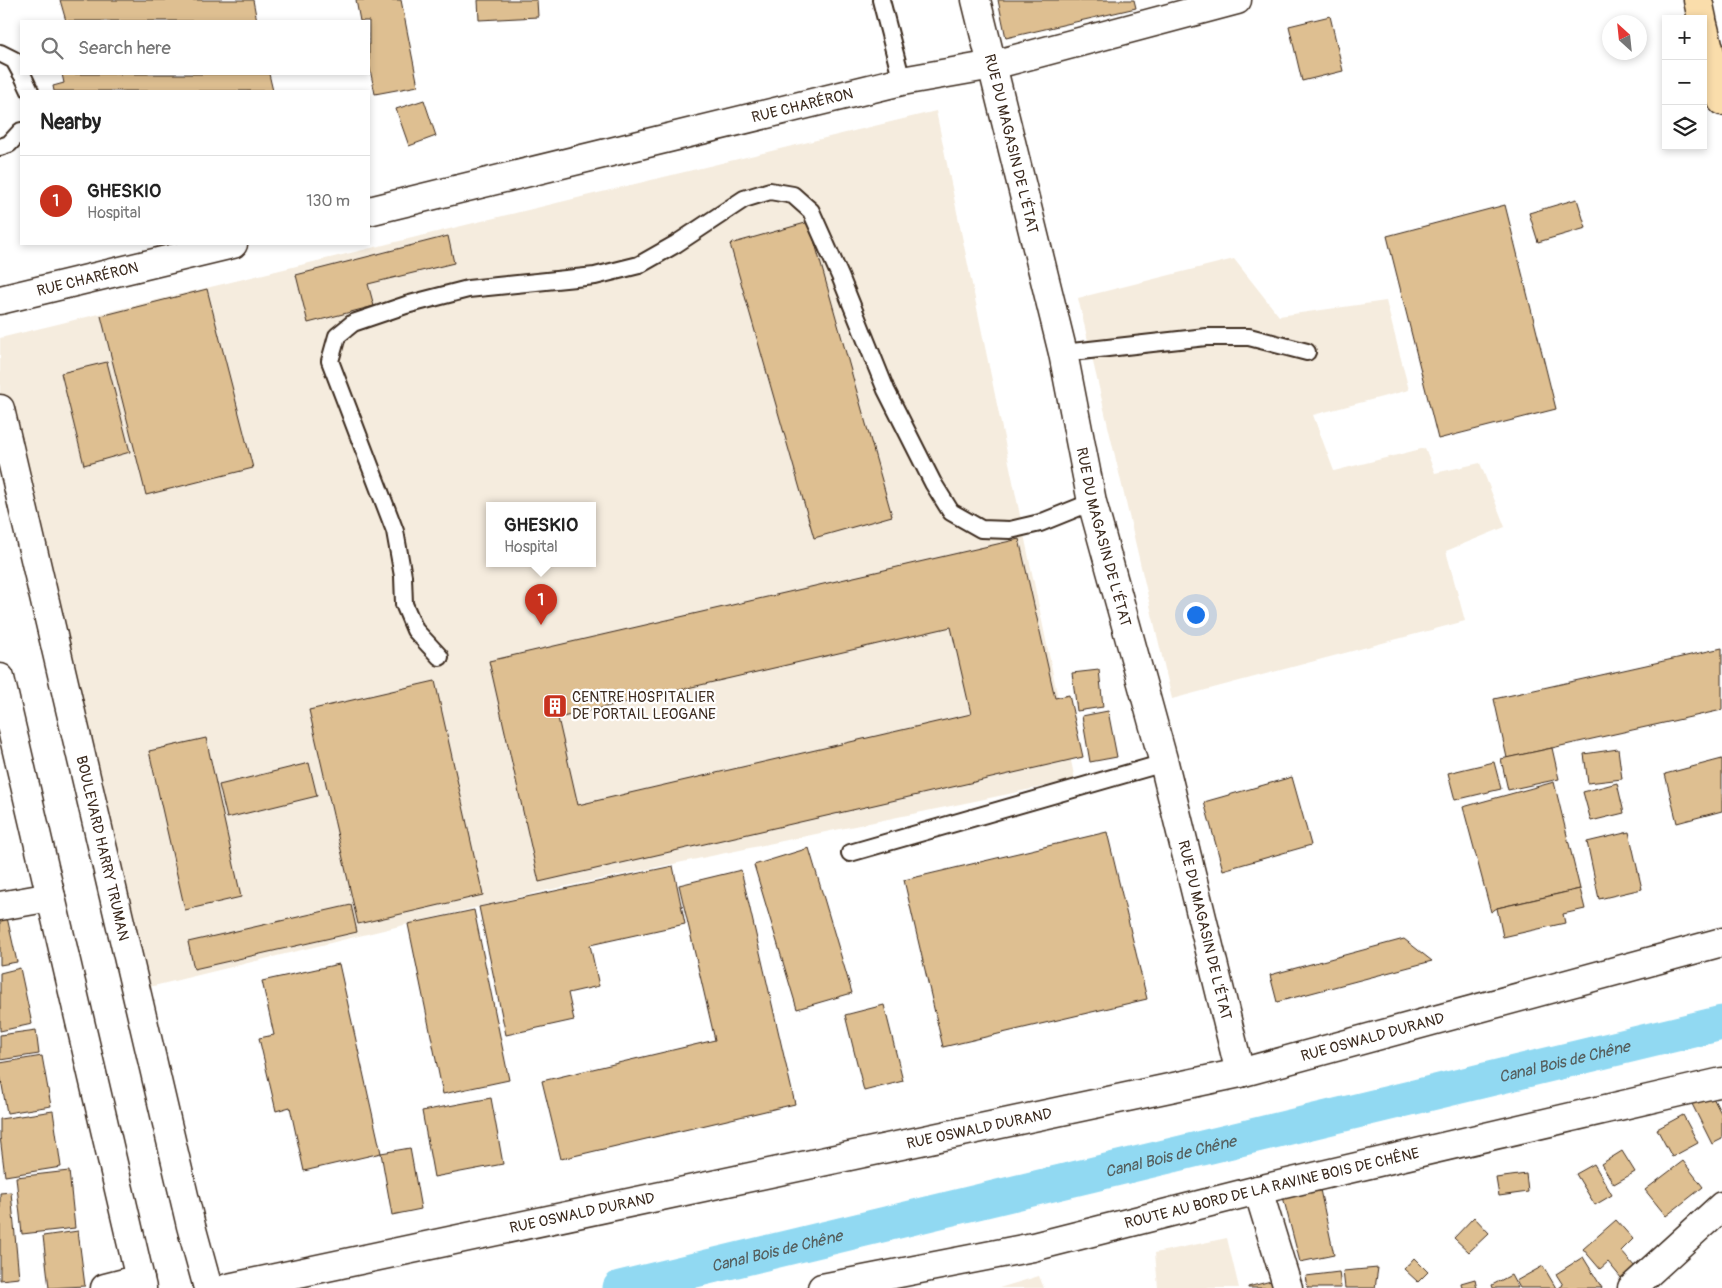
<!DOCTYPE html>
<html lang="en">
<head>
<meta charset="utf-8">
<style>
	:root { --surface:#fff; --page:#f6f6f6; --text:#222; --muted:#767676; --line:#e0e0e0; --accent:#c8321e }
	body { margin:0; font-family:Pangolin,sans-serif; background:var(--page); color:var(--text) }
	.controls { position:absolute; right:15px; top:15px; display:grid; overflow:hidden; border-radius:0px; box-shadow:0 2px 8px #0003 }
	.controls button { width:45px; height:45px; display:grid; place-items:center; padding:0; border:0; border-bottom:1px solid var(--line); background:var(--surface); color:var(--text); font:25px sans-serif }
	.compass { position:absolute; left:1602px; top:15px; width:45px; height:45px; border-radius:50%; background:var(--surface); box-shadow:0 2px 8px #0003; rotate:333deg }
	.you { position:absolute; left:1195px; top:614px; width:18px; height:18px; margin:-12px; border:4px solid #fff; border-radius:50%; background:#1a73e8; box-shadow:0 0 0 8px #1a73e833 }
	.badge { display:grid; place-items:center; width:32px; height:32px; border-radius:50%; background:var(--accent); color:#fff; font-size:16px; font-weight:700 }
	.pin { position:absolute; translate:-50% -41px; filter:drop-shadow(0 1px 2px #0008) }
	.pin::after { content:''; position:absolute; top:26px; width:18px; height:15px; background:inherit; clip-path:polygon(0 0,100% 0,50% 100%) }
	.popup { position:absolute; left:486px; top:502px; width:110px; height:65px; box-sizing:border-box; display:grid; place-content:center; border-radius:0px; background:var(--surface); filter:drop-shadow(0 1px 4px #0005); font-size:16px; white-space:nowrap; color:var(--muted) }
	.popup b { font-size:19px; color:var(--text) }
	.popup::after { content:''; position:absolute; left:50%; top:100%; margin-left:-10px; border:10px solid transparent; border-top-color:var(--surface) }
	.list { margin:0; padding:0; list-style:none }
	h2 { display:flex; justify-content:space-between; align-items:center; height:65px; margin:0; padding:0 20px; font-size:21px }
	h2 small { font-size:16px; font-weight:400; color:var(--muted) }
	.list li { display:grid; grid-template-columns:32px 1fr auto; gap:15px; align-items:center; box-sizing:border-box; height:90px; padding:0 20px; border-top:1px solid var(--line) }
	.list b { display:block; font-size:19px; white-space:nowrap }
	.list p { margin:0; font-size:16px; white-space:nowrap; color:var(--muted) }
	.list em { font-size:16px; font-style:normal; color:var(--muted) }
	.icon { flex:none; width:28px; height:28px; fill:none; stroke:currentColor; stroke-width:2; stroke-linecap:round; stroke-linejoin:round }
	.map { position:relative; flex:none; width:1722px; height:1288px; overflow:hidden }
	.search { position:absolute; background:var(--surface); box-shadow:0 2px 8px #0003; left:20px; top:20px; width:350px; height:55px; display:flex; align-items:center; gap:12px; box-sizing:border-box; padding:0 18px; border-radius:0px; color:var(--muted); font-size:19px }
	.panel { position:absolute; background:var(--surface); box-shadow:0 2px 8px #0003; left:20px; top:90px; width:350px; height:155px; border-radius:0px }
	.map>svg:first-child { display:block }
	.built { fill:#f5ecde; fill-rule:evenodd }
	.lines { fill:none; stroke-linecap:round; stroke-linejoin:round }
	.canal { stroke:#91d9f2; stroke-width:35 }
	.building { fill:#debf91; stroke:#3b2a1e; fill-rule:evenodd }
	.service-casing { stroke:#3b2a1e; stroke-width:20 }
	.minor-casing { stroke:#3b2a1e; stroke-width:31 }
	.secondary-casing { stroke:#3b2a1e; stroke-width:31 }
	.primary-casing { stroke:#3b2a1e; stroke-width:31 }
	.service { stroke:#fff; stroke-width:16 }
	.minor { stroke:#fff; stroke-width:28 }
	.secondary { stroke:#fff; stroke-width:28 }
	.primary { stroke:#faddab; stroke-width:28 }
	.labels { text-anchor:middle; stroke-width:4.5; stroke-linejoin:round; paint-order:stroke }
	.street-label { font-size:15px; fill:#3b2a1e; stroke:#fff }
	.poi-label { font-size:15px; fill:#3b2a1e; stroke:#fff; text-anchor:start }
	.water-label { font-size:16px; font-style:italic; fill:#555f5e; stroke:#fff }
</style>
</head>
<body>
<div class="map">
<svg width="1722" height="1288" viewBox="0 0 1722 1288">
	<rect width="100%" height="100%" fill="#fff"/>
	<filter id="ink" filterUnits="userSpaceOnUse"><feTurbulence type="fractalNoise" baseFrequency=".02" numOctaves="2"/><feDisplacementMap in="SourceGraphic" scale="10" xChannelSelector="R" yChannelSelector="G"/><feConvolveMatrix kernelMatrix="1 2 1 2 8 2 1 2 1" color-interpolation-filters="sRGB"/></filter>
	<g filter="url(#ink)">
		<g class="built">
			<path d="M936,111l139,669 -527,110 -419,102 -129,-521v-133zM490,506h102v58h-102z"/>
			<path d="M1234,259l45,57 107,-15 23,89 -96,25 21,56 91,-23 10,25 45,-10 25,64 -59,24 19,70 -293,78 -94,-401z"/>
			<path d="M1227,1238l12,50h-81l-3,-35z"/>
			<path d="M1039,1276l5,12h-45z"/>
		</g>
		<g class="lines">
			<path class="canal" id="s1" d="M620,1288l1102,-265"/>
		</g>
		<g class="building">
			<path d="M60,0h193l4,21h-191z"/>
			<path d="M356,0h45l17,86 -43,8 -6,-30v-43h-9z"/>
			<path d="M478,0h59l1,17 -59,3z"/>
			<path d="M998,0h136l2,8 -130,30z"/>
			<path d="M1330,16l13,55 -41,10 -13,-55z"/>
			<path d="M62,74h207l4,17h-219l-1,-5 11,-3z"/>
			<path d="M424,100l12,36 -27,10 -13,-37z"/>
			<path d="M1577,199l9,29 -48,14 -9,-29z"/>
			<path d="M1505,205l51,204 -118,30 -51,-203z"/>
			<path d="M809,222l83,294 -78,22 -84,-294z"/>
			<path d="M448,236l6,27 -86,21 6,22 -66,17 -12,-48z"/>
			<path d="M207,289l46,179 -107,27 -45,-179z"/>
			<path d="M107,362l23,90 -46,13 -23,-92z"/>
			<path d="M1019,539l36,159 14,-3 14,62 -544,125 -50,-221zM951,627l20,87 -393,91 -20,-87z"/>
			<path d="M1722,648v62l-215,48 -13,-59z"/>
			<path d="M1099,670l4,37 -26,4 -5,-38z"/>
			<path d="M435,681l48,214 -125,29 -49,-214z"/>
			<path d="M1108,711l9,46 -27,5 -8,-46z"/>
			<path d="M206,738l35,159 -56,13 -36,-159z"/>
			<path d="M1552,748l7,31 -51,11 -7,-31z"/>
			<path d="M1618,749l4,30 -34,4 -4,-29z"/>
			<path d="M1722,759v52l-45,12 -12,-49z"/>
			<path d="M1494,762l7,27 -46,11 -7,-27z"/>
			<path d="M309,763l8,33 -90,22 -8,-33z"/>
			<path d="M1292,777l19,68 -88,25 -19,-68z"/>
			<path d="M1554,782l26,107 -83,19 -6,4 -28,-105z"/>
			<path d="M1617,783l7,30 -33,8 -8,-29z"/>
			<path d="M1107,832l40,167 -204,48 -39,-167z"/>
			<path d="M1629,832l13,57 -43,10 -12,-57z"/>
			<path d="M809,848l43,145 -55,16 -43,-144z"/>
			<path d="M673,866l12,58 -95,21 9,41 -31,7 6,27 -68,15 -27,-128z"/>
			<path d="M741,870l54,234 -234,55 -19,-78 173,-41 -36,-155z"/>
			<path d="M1580,889l5,20 -22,5 2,9 -62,14 -6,-29z"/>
			<path d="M351,905l6,27 -163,37 -6,-27z"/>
			<path d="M474,910l35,170 -66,14 -35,-170z"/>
			<path d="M6,913l11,49 -17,3v-50z"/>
			<path d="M1404,939l28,22 -155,41 -7,-27z"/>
			<path d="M339,964l42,189 -77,18 -14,-64 -14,4 -17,-73 15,-3 -12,-54z"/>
			<path d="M20,968l12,56 -32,7v-58z"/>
			<path d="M884,1005l19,76 -39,10 -19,-76z"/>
			<path d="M36,1030l3,24 -39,6v-25z"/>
			<path d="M42,1056l9,50 -44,7 -7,-39v-11z"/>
			<path d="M1708,1088l14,27v24l-10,5 -23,-46z"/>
			<path d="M491,1098l12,66 -69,13 -12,-66z"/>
			<path d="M53,1111l8,56 -56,9 -5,-39v-18z"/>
			<path d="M1683,1115l15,28 -26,14 -15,-28z"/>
			<path d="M410,1148l11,61 -29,6 -11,-62z"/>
			<path d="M1622,1151l13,21 -21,12 -13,-20z"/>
			<path d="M1683,1161l20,26 -37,29 -21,-26z"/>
			<path d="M1594,1164l18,31 -17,10 -19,-31z"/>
			<path d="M69,1171l6,57 -53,6 -6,-57z"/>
			<path d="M1526,1174l2,18 -29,4 -3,-18z"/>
			<path d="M1319,1185l15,70 -34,7 -18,-69z"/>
			<path d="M11,1192l8,86 -19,2v-87z"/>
			<path d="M1474,1217l15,16 -20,19 -15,-14z"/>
			<path d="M1616,1220l17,19 -12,12 14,16 -13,12 -14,-17 -8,7 -17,-20z"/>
			<path d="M78,1231l7,55 -36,2 -6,-52z"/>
			<path d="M1583,1257l19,31h-43l4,-3 -7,-11z"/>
			<path d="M1414,1258l14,14 -10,10 -14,-13z"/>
			<path d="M1543,1266l13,22h-36l-4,-7z"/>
			<path d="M1378,1268l-3,20h-30l-2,-17z"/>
			<path d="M1339,1272l2,16h-33l-2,-12z"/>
			<path d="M1511,1275l7,13h-25l-1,-3z"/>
			<path d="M1475,1279l2,9h-15l-1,-5z"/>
			<path d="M1271,1281l2,7h-25v-1z"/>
		</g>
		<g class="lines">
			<defs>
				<g id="service">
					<path d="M881,0l21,81"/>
					<path d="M0,53l14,7 7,13"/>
					<path d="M22,74l8,17"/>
					<path d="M0,147l9,-3 12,-13"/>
					<path d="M1063,353l143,-16h43l58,15"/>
					<path d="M440,657l-25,-27 -11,-26 -1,-28 -8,-45 -65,-170 7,-25 16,-13 53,-18 62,-16 127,-13 44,-11 37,-21 68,-45 26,-8 23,4 18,16 29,65 46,114 47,93 18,29 30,17 29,1 30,-7 52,-21"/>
					<path d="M850,853l314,-90"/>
				</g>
				<g id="minor">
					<path id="s2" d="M976,0l87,353 29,149 72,261 76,310"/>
					<path id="s3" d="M369,211l533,-130 91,-16 244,-65"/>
					<path id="s4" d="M0,300l233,-56"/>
					<path d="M0,906l51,-9"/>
					<path d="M1258,1190l30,98"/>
					<path d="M105,1288l35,-9"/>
					<path id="s5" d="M822,1288l211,-41 225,-57 464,-108"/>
					<path d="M1632,1288l90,-82"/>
				</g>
				<g id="secondary">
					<path id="s6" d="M0,409l191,817 17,62"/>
					<path d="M0,678l142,610"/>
					<path id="s7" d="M228,1288l1012,-215 482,-131"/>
				</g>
				<g id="primary">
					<path d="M1698,0l4,19"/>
					<path d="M1703,24l19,77"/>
				</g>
			</defs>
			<use href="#service" class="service-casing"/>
			<use href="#minor" class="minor-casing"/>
			<use href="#secondary" class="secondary-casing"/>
			<use href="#primary" class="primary-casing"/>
			<use href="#service" class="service"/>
			<use href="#minor" class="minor"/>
			<use href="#secondary" class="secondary"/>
			<use href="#primary" class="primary"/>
		</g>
	</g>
	<defs>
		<symbol id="building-square" viewBox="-11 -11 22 22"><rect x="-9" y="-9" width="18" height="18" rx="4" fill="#c8321e" stroke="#fff"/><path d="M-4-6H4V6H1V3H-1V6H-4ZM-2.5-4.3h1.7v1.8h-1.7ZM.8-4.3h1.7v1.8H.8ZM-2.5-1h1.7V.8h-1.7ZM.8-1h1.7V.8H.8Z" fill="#fff"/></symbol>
	</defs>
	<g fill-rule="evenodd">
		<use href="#building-square" x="541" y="692" width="28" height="28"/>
	</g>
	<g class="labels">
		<g class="street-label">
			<text dy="5" stroke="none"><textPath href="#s3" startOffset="446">RUE CHARÉRON</textPath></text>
			<text dy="5" stroke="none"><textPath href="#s2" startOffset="148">RUE DU MAGASIN DE L'ÉTAT</textPath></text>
			<text dy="5" stroke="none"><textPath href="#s4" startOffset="90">RUE CHARÉRON</textPath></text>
			<text dy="5" stroke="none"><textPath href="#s2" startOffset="552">RUE DU MAGASIN DE L'ÉTAT</textPath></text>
			<text dy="5" stroke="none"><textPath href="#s6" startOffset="451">BOULEVARD HARRY TRUMAN</textPath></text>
			<text dy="5" stroke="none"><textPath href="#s2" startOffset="958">RUE DU MAGASIN DE L'ÉTAT</textPath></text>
			<text dy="5" stroke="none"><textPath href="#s7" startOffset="1172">RUE OSWALD DURAND</textPath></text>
			<text dy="5" stroke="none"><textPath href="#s7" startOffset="768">RUE OSWALD DURAND</textPath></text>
			<text dy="5" stroke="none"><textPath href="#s5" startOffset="461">ROUTE AU BORD DE LA RAVINE BOIS DE CHÊNE</textPath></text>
			<text dy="5" stroke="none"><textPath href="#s7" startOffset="362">RUE OSWALD DURAND</textPath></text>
		</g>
		<g class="poi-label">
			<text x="572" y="702">CENTRE HOSPITALIER<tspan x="572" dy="17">DE PORTAIL LEOGANE</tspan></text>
		</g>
		<g class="water-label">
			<text dy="6" stroke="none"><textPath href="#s1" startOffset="971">Canal Bois de Chêne</textPath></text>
			<text dy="6" stroke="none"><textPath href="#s1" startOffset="566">Canal Bois de Chêne</textPath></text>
			<text dy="6" stroke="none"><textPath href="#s1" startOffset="161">Canal Bois de Chêne</textPath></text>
		</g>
	</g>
</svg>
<div class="controls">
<button>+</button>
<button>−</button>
<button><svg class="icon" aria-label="layers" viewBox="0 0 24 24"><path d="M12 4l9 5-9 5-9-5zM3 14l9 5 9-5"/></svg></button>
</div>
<svg class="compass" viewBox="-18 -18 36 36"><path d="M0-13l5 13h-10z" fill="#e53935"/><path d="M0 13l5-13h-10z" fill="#767676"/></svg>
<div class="you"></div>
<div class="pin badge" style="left:541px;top:625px">1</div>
<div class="popup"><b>GHESKIO</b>Hospital</div>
<div class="search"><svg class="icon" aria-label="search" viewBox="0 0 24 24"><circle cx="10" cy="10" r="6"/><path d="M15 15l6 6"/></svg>Search here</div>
<section class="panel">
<h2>Nearby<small></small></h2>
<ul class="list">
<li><span class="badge">1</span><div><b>GHESKIO</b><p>Hospital</p></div><em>130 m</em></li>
</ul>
</section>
</div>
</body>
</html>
